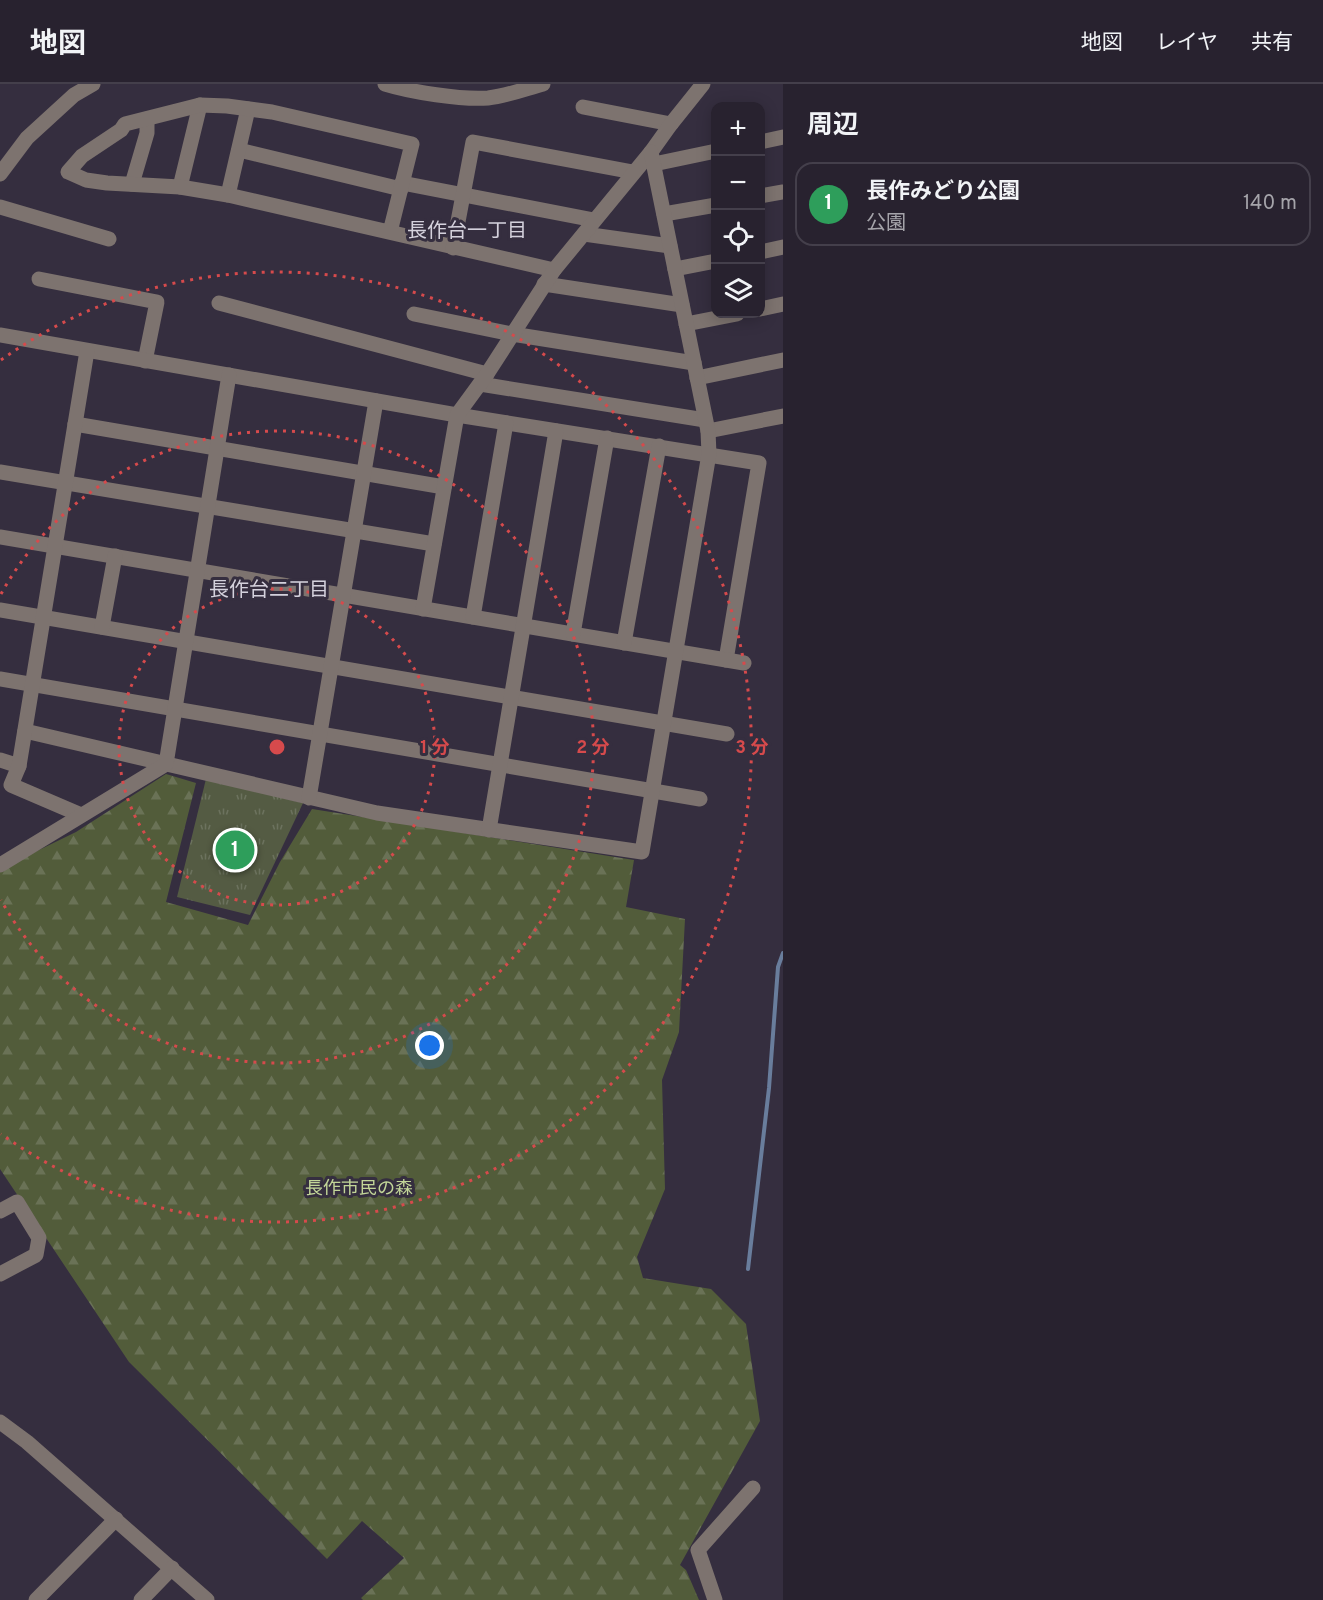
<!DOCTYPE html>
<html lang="ja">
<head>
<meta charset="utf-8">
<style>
	:root { --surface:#28222f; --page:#302a37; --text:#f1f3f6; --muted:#a5a4aa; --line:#443f4b; --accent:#8bbbb9 }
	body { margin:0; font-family:Overpass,"Noto Sans JP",sans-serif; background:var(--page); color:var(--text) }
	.controls { position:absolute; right:18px; top:18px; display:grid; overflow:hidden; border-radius:12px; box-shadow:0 3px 15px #0003 }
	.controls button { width:54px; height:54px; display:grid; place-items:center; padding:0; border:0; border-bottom:2px solid var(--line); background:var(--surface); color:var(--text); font:30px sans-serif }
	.you { position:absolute; left:430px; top:962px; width:21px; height:21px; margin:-15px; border:4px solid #fff; border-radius:50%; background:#1a73e8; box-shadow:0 0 0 9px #1a73e833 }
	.badge { display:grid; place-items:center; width:39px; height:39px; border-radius:50%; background:var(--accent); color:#fff; font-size:20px; font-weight:700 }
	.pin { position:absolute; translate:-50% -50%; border:3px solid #fff; box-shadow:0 2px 6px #0006 }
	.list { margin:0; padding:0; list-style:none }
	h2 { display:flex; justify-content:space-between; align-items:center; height:78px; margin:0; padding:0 24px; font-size:26px }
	h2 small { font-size:20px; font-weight:400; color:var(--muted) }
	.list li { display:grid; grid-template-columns:39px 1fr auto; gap:18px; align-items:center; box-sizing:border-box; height:84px; margin:0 12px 12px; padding:0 12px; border:2px solid var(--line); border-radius:18px }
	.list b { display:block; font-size:22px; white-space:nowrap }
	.list p { margin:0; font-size:20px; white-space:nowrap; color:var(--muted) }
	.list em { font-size:20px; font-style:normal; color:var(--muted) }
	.icon { flex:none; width:33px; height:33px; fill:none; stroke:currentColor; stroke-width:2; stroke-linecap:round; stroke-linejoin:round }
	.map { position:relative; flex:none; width:783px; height:1516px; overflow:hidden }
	header { display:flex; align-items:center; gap:36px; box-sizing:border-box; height:84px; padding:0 30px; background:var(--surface); border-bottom:2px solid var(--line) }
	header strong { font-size:28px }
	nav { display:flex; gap:33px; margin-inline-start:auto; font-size:21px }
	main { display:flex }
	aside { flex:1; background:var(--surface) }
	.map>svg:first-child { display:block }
	.forest { fill:url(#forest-firs) }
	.park { fill:url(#park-tufts) }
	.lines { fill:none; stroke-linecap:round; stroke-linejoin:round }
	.stream { stroke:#697d9c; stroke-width:4 }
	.minor { stroke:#7d736f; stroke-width:15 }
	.ring { fill:none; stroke:#d64a4c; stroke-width:3; stroke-dasharray:3 6 }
	.labels { text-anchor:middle; stroke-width:6; stroke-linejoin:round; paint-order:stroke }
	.park-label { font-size:18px; fill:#c2d598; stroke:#352e3f }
	.neighbourhood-label { font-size:20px; fill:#d4d1dc; stroke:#352e3f }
	.centre { fill:#d64a4c; stroke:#352e3f; stroke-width:3 }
	.ring-label { font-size:18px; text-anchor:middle; font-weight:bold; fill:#d64a4c; stroke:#352e3f; stroke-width:6; stroke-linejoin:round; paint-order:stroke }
</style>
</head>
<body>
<header>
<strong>地図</strong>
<nav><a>地図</a><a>レイヤ</a><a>共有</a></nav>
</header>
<main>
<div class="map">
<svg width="783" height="1516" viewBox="0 0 783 1516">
	<defs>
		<pattern id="forest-firs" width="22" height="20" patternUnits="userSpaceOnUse" patternTransform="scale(1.5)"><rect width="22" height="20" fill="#525c3a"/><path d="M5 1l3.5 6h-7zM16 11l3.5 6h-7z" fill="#6a7256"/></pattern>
		<pattern id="park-tufts" width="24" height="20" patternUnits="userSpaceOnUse" patternTransform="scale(1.5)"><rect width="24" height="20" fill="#545b43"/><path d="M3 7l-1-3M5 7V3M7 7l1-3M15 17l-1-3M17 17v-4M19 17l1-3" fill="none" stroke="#6c725e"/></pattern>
	</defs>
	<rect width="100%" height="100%" fill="#352e3f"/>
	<path class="forest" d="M166,690l30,9 -30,119 82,23 32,-63 32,-53 322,51 -8,47 59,12 -6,113 -17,48 3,109 -28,68 6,21 68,11 35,35 14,97 -80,144 6,5 13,30h-336l-2,-2 43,-40 -42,-37 -35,38 -198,-197 -129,-193v-300l76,-37z"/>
	<path class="park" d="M206,695l97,24 -53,112 -73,-18z"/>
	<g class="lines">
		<path class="stream" d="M748,1185l21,-181 9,-121 5,-14"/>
		<g class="minor">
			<path d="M385,0c26,8 76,16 103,14 19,-2 37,-9 55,-14"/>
			<path d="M583,23l88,17"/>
			<path d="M760,58l23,-5"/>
			<path d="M239,66l162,39"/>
			<path d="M654,80l62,-13"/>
			<path d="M0,90l27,-36 47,-43 19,-11"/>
			<path d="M402,99l192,37"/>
			<path d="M132,100l15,-51v-14"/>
			<path d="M180,103l20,-82"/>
			<path d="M228,111l20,-86"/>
			<path d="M760,112l23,-4"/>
			<path d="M0,123l109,32"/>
			<path d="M664,130l52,-9"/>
			<path d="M390,148l22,-88 -140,-32 -45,-6 -27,-1 -75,19 -4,6 -39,26 -14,16 18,8 21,3 73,4 48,8 326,75"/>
			<path d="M584,150l86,12"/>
			<path d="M453,164l20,-106 160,30"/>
			<path d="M760,168l23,-5"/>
			<path d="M675,185l41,-8"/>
			<path d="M39,195l118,23 -12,59"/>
			<path d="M544,200l138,21"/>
			<path d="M219,219l268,71"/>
			<path d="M760,225l23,-5"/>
			<path d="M414,230l98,20 182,29"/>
			<path d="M686,240l51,-10"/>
			<path d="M0,251l457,80 302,48 -33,197"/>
			<path d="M697,294l86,-18"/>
			<path d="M480,300l225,36"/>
			<path d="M75,340l369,63"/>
			<path d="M708,347l75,-15"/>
			<path d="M0,388l434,72"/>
			<path d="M0,453l744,126"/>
			<path d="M423,525l34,-194 30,-41 67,-104 97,-118 20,-28 32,-40"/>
			<path d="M0,526l727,124"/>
			<path d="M473,533l33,-194"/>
			<path d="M102,543l13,-71"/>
			<path d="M573,550l34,-196"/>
			<path d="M624,559l35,-197"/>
			<path d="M0,595l700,120"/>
			<path d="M25,647l352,82 265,39 67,-398 -1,-23 -57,-279"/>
			<path d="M0,676l19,6"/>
			<path d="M309,714l67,-397"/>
			<path d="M81,731l-70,-30 8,-19 68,-415"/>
			<path d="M489,746l67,-399"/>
			<path d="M0,781l166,-101 63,-389"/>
			<path d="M0,1127l17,-9 22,36 -3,17 -36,19"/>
			<path d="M0,1338l27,20 180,158"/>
			<path d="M36,1516l80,-81"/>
			<path d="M141,1516l31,-32"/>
			<path d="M715,1516l-17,-50 55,-62"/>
		</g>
	</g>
	<g class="ring">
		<circle cx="277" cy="663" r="158"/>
		<path d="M1 510A316 316 0 1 1 1 816"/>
		<path d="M1 276A475 475 0 1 1 1 1050"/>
	</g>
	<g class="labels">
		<g class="park-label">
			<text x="359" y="1110">長作市民の森</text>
		</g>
		<g class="neighbourhood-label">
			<text x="467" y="153">長作台一丁目</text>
			<text x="269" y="512">長作台二丁目</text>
		</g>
	</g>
	<circle cx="277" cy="663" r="9" class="centre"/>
	<g class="ring-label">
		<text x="435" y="669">1 分</text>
		<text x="593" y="669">2 分</text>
		<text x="752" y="669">3 分</text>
	</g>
</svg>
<div class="controls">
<button>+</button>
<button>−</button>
<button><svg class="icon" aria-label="locate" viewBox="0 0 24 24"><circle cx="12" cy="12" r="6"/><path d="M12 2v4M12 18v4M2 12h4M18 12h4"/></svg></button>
<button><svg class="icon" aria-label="layers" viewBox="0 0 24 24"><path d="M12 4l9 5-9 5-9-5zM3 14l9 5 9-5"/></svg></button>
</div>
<div class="you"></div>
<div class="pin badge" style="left:235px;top:766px;background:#2e9e5b">1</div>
</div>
<aside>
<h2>周辺<small></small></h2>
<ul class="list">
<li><span class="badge" style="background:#2e9e5b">1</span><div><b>長作みどり公園</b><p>公園</p></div><em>140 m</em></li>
</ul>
</aside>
</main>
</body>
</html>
